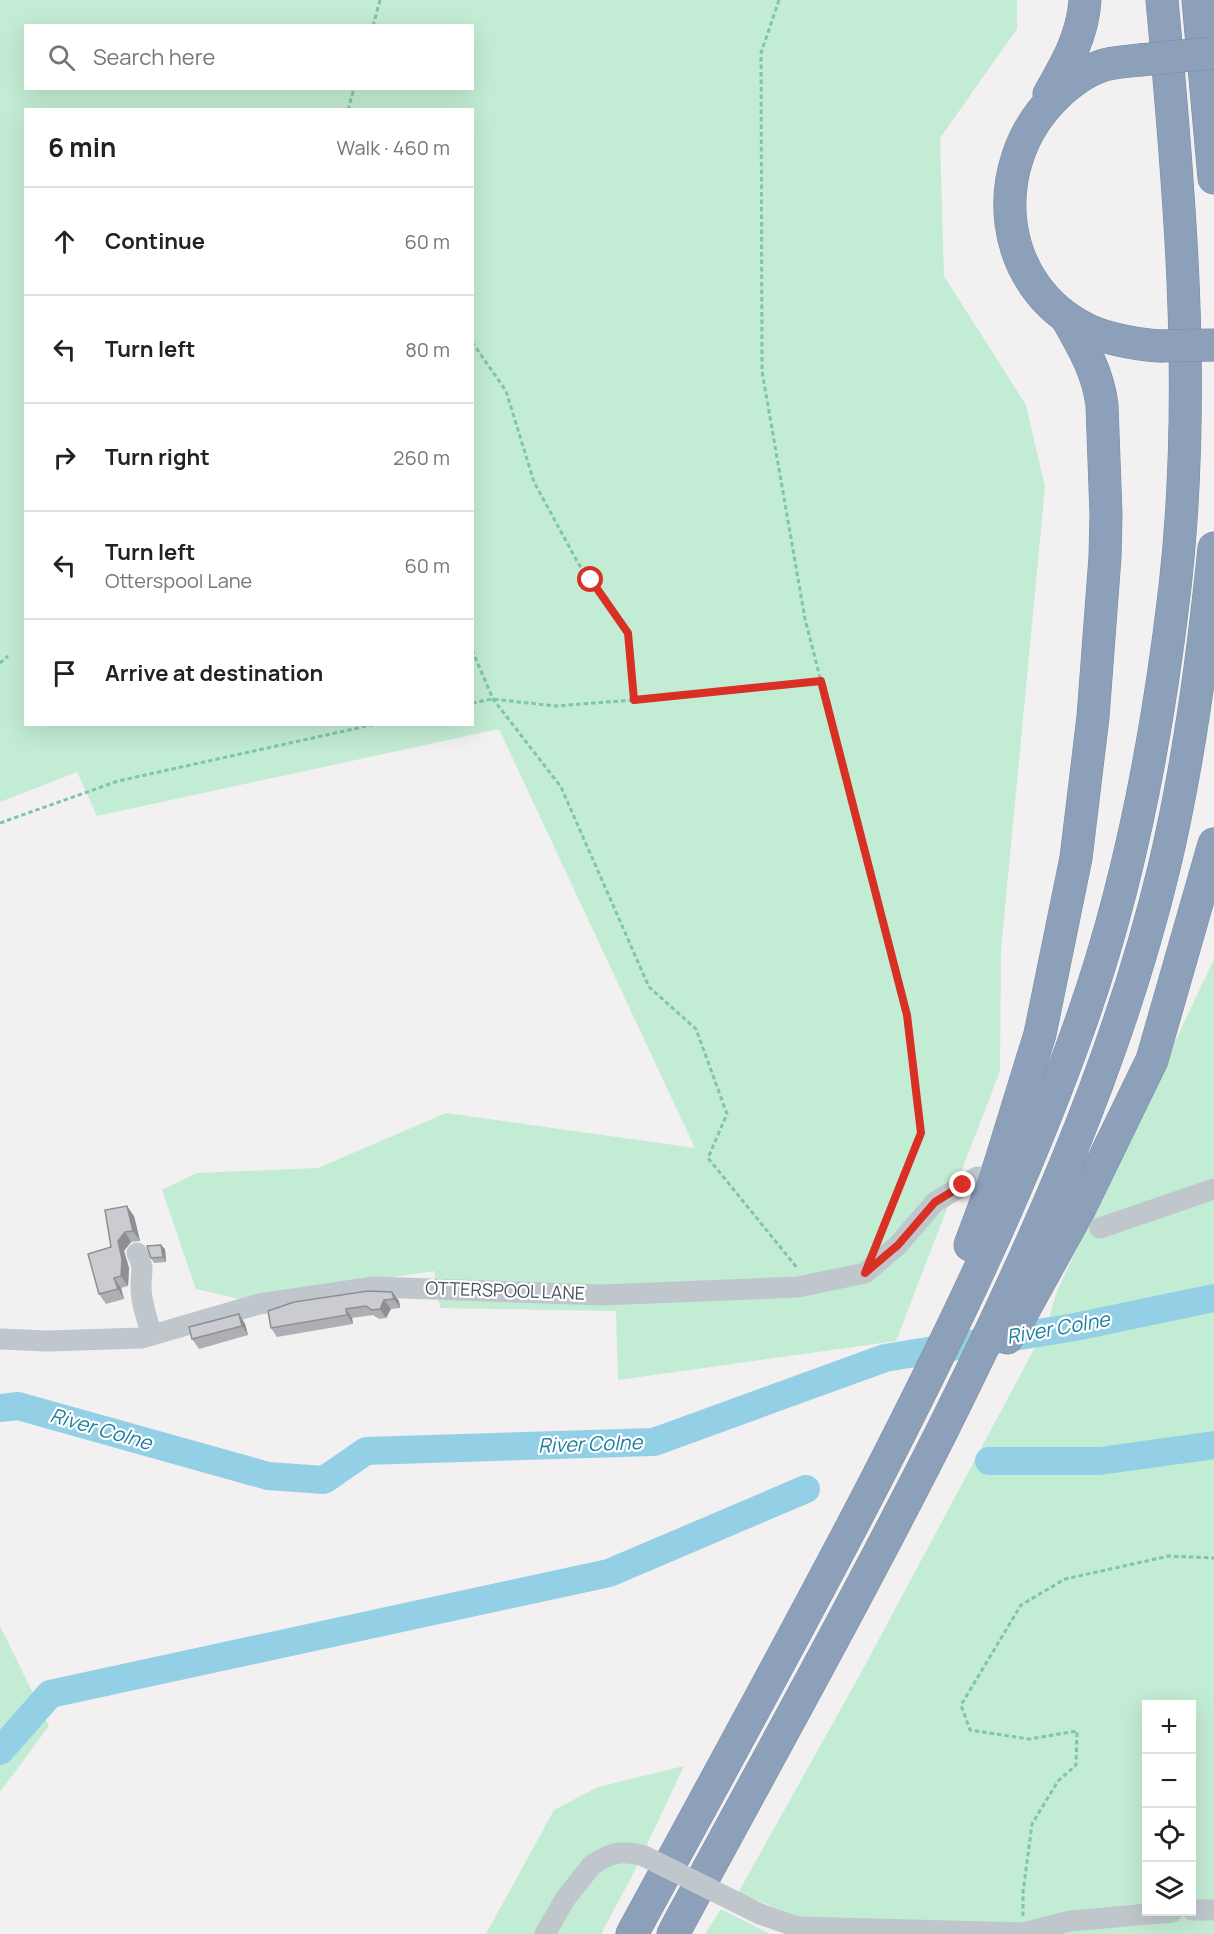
<!DOCTYPE html>
<html lang="en">
<head>
<meta charset="utf-8">
<style>
	:root { --surface:#fff; --page:#f6f6f6; --text:#222; --muted:#767676; --line:#e0e0e0 }
	body { margin:0; font-family:Manrope,sans-serif; background:var(--page); color:var(--text) }
	.controls { position:absolute; right:18px; bottom:18px; display:grid; overflow:hidden; border-radius:0px; box-shadow:0 6px 24px #0002 }
	.controls button { width:54px; height:54px; display:grid; place-items:center; padding:0; border:0; border-bottom:2px solid var(--line); background:var(--surface); color:var(--text); font:30px sans-serif }
	.stop { position:absolute; width:18px; height:18px; margin:-14px; border:4px solid #d93025; border-radius:50%; background:#fff }
	.stop.end { background:#d93025; border-color:#fff; box-shadow:0 2px 6px #0008 }
	.list { margin:0; padding:0; list-style:none }
	h2 { display:flex; justify-content:space-between; align-items:center; height:78px; margin:0; padding:0 24px; font-size:26px }
	h2 small { font-size:20px; font-weight:400; color:var(--muted) }
	.list li { display:grid; grid-template-columns:39px 1fr auto; gap:18px; align-items:center; box-sizing:border-box; height:108px; padding:0 24px; border-top:2px solid var(--line) }
	.list b { display:block; font-size:22px; white-space:nowrap }
	.list p { margin:0; font-size:20px; white-space:nowrap; color:var(--muted) }
	.list em { font-size:20px; font-style:normal; color:var(--muted) }
	.icon { flex:none; width:33px; height:33px; fill:none; stroke:currentColor; stroke-width:2; stroke-linecap:round; stroke-linejoin:round }
	.map { position:relative; flex:none; width:1214px; height:1934px; overflow:hidden }
	.search { position:absolute; background:var(--surface); box-shadow:0 6px 24px #0002; left:24px; top:24px; width:450px; height:66px; display:flex; align-items:center; gap:15px; box-sizing:border-box; padding:0 21px; border-radius:0px; color:var(--muted); font-size:22px }
	.panel { position:absolute; background:var(--surface); box-shadow:0 6px 24px #0002; left:24px; top:108px; width:450px; height:618px; border-radius:0px }
	.map>svg:first-child { display:block }
	.green { fill:#c3ecd4; fill-rule:evenodd }
	.lines { fill:none; stroke-linecap:round; stroke-linejoin:round }
	.river { stroke:#94d0e5; stroke-width:28 }
	.highway-casing { stroke:#778ca6; stroke-width:33 }
	.path { stroke:#7dc7a6; stroke-width:3; stroke-dasharray:4.5 3; stroke-linecap:butt }
	.minor { stroke:#bfc7cd; stroke-width:21 }
	.highway { stroke:#8ca0ba; stroke-width:32 }
	.highway-bridge-casing { stroke:#778ca6; stroke-width:33; stroke-linecap:butt }
	.minor-bridge { stroke:#bfc7cd; stroke-width:21 }
	.highway-bridge { stroke:#8ca0ba; stroke-width:32 }
	.wall { fill:#aeafb5 }
	.shaded-wall { fill:#8d8f93 }
	.building { fill:#caccd2; stroke:#8d8f93; stroke-width:1.5 }
	.route { stroke:#d93025; stroke-width:8 }
	.labels { text-anchor:middle; stroke-width:4.5; stroke-linejoin:round; paint-order:stroke }
	.street-label { font-size:18px; fill:#49525c; stroke:#fff }
	.water-label { font-size:20px; font-style:italic; fill:#197d9f; stroke:#fff }
</style>
</head>
<body>
<div class="map">
<svg width="1214" height="1934" viewBox="0 0 1214 1934">
	<rect width="100%" height="100%" fill="#f2f0f0"/>
	<g class="green">
		<path d="M0,0h1017v29l-77,109 4,138 82,129 19,82 -44,463 -1,121 -104,270 -278,39 -2,-69 -176,-3 -6,-37 -191,29 -47,-11 -34,-99 35,-17 121,-5 128,-55 249,35 -196,-419 -402,87 -20,-44 -77,30zM26,26h446v62h-446zM26,110h446v614h-446z"/>
		<path d="M1214,959v975h-405l-2,-14 -69,-27 124,-222 185,-346 10,-34zM1146,1704h46v208h-46z"/>
		<path d="M0,1626l49,100 -49,66z"/>
		<path d="M684,1766l-51,108 -32,60h-115l68,-124 44,-23z"/>
		<path d="M721,1909l49,25h-65z"/>
	</g>
	<g class="lines">
		<g class="river">
			<path d="M0,1408l18,-2 250,70 56,4 42,-29 288,-9 231,-84 190,-31 139,-29"/>
			<path d="M989,1461h111l114,-16"/>
			<path d="M0,1751l50,-57 559,-121 197,-84"/>
		</g>
		<defs>
			<g id="highway">
				<path d="M1198,0l16,178"/>
				<path d="M1140,60c-12,1 -24,2 -36,5 -19,6 -36,19 -50,33 -68,68 -58,188 34,232 22,10 47,14 71,16"/>
				<path d="M1049,94c17,-29 34,-59 36,-94"/>
				<path d="M970,1245l28,-75 42,-136 36,-176 17,-141 12,-160 1,-42 -4,-110c-4,-33 -20,-60 -36,-88"/>
				<path d="M1007,1338l7,-10 65,-118 73,-150 62,-216"/>
				<path d="M632,1934c82,-151 165,-301 244,-454 77,-150 150,-301 206,-461 49,-139 76,-286 93,-432 22,-195 5,-393 -13,-587"/>
				<path d="M673,1934c90,-166 182,-331 267,-499 91,-182 176,-368 224,-567 25,-105 39,-213 50,-320"/>
			</g>
		</defs>
		<use href="#highway" class="highway-casing"/>
		<g class="path">
			<path d="M779,0l-18,53 1,318 43,248 102,396 14,118 -41,103"/>
			<path d="M373,26l7,-26"/>
			<path d="M348,110l6,-22"/>
			<path d="M472,342l34,49 28,91 44,81 50,70 6,67"/>
			<path d="M472,650l21,49 68,88 88,200 47,42 31,85 -19,44 90,111"/>
			<path d="M0,663l8,-7"/>
			<path d="M472,703l21,-4 62,7 79,-6 187,-19"/>
			<path d="M0,823l118,-42 258,-57"/>
			<path d="M1023,1916v-24l9,-68 26,-43 18,-16 1,-34 -48,8 -59,-9 -9,-25 60,-100 44,-26 104,-23 45,2"/>
		</g>
		<g class="minor">
			<path d="M1100,1228l114,-39"/>
			<path d="M137,1253c8,17 4,16 4,33 0,17 6,33 11,49"/>
			<path d="M0,1339l47,2 95,-3 117,-34 115,-17 228,8 196,-8 67,-14 33,-28 37,-43 42,-25"/>
			<path d="M1192,1910h22"/>
			<path d="M797,1927l226,6 47,-12 102,-9"/>
			<path d="M545,1934l20,-35 27,-34"/>
		</g>
		<use href="#highway" class="highway"/>
		<defs>
			<g id="highway-bridge">
				<path d="M1140,60l74,-7"/>
				<path d="M1159,346l55,-1"/>
			</g>
		</defs>
		<use href="#highway-bridge" class="highway-bridge-casing"/>
		<path class="minor-bridge" d="M592,1865c19,-13 29,-15 52,-9l116,58 37,13"/>
		<use href="#highway-bridge" class="highway-bridge"/>
	</g>
	<g class="wall">
		<path d="M134,1216l6,25 -9,1 -7,9 5,17 -1,18 -7,2 3,11 -18,5 -7,-10 12,-47z"/>
		<path d="M165,1249l1,13 -12,1 -3,-5z"/>
		<path d="M392,1292l7,9 1,7 -9,1 -5,9 -7,1 -6,-4 -21,3 1,6 -76,13 -6,-9z"/>
		<path d="M239,1314l6,10 3,11 -49,14 -7,-10z"/>
	</g>
	<g class="shaded-wall">
		<path d="M127,1206l7,10 6,25 -7,-10z"/>
		<path d="M125,1232l6,10 -7,9 5,17 -1,18 -7,-10 -3,-35z"/>
		<path d="M161,1245l4,4 1,13 -3,-5z"/>
		<path d="M114,1278l7,10 3,11 -6,-10z"/>
		<path d="M392,1292l7,9 1,7 -6,-9z"/>
		<path d="M384,1300l7,9 -5,9 -6,-9z"/>
		<path d="M346,1309l6,9 1,6 -6,-9z"/>
		<path d="M239,1314l6,10 3,11 -6,-9z"/>
	</g>
	<g class="building">
		<path d="M127,1206l6,25 -8,1 -7,9 4,18 -1,17 -7,2 4,11 -19,5 -11,-40 23,-7 -6,-37z"/>
		<path d="M161,1245l2,12 -12,1 -4,-12z"/>
		<path d="M368,1291l24,1 2,7 -10,1 -4,9 -8,1 -6,-4 -20,3 1,6 -76,13 -3,-17 26,-9z"/>
		<path d="M239,1314l3,12 -50,13 -3,-12z"/>
	</g>
	<g class="lines">
		<path class="route" d="M591,580l37,53 6,67 187,-19 86,334 14,118 -56,140 33,-28 37,-43 28,-17"/>
	</g>
	<g class="labels">
		<g class="street-label">
			<text transform="translate(505 1291) rotate(2)" y="6">OTTERSPOOL LANE</text>
		</g>
		<g class="water-label">
			<text transform="translate(1058 1328) rotate(-10)" y="7">River Colne</text>
			<text transform="translate(101 1429) rotate(16)" y="7">River Colne</text>
			<text transform="translate(590 1444) rotate(-2)" y="7">River Colne</text>
		</g>
	</g>
</svg>
<div class="controls">
<button>+</button>
<button>−</button>
<button><svg class="icon" aria-label="locate" viewBox="0 0 24 24"><circle cx="12" cy="12" r="6"/><path d="M12 2v4M12 18v4M2 12h4M18 12h4"/></svg></button>
<button><svg class="icon" aria-label="layers" viewBox="0 0 24 24"><path d="M12 4l9 5-9 5-9-5zM3 14l9 5 9-5"/></svg></button>
</div>
<div class="stop" style="left:591px;top:580px"></div>
<div class="stop end" style="left:963px;top:1185px"></div>
<div class="search"><svg class="icon" aria-label="search" viewBox="0 0 24 24"><circle cx="10" cy="10" r="6"/><path d="M15 15l6 6"/></svg>Search here</div>
<section class="panel">
<h2>6 min<small>Walk · 460 m</small></h2>
<ul class="list">
<li><svg class="icon" aria-label="ahead" viewBox="0 0 24 24"><path d="M12 20V5M6 11l6-6 6 6"/></svg><div><b>Continue</b></div><em>60 m</em></li>
<li><svg class="icon" aria-label="left" viewBox="0 0 24 24"><path d="M17 20v-9H6M10 6l-5 5 5 5"/></svg><div><b>Turn left</b></div><em>80 m</em></li>
<li><svg class="icon" aria-label="right" viewBox="0 0 24 24"><path d="M7 20v-9h11M14 6l5 5-5 5"/></svg><div><b>Turn right</b></div><em>260 m</em></li>
<li><svg class="icon" aria-label="left" viewBox="0 0 24 24"><path d="M17 20v-9H6M10 6l-5 5 5 5"/></svg><div><b>Turn left</b><p>Otterspool Lane</p></div><em>60 m</em></li>
<li><svg class="icon" aria-label="arrive" viewBox="0 0 24 24"><path d="M6 21V4h12l-3 4 3 4H6"/></svg><div><b>Arrive at destination</b></div></li>
</ul>
</section>
</div>
</body>
</html>
